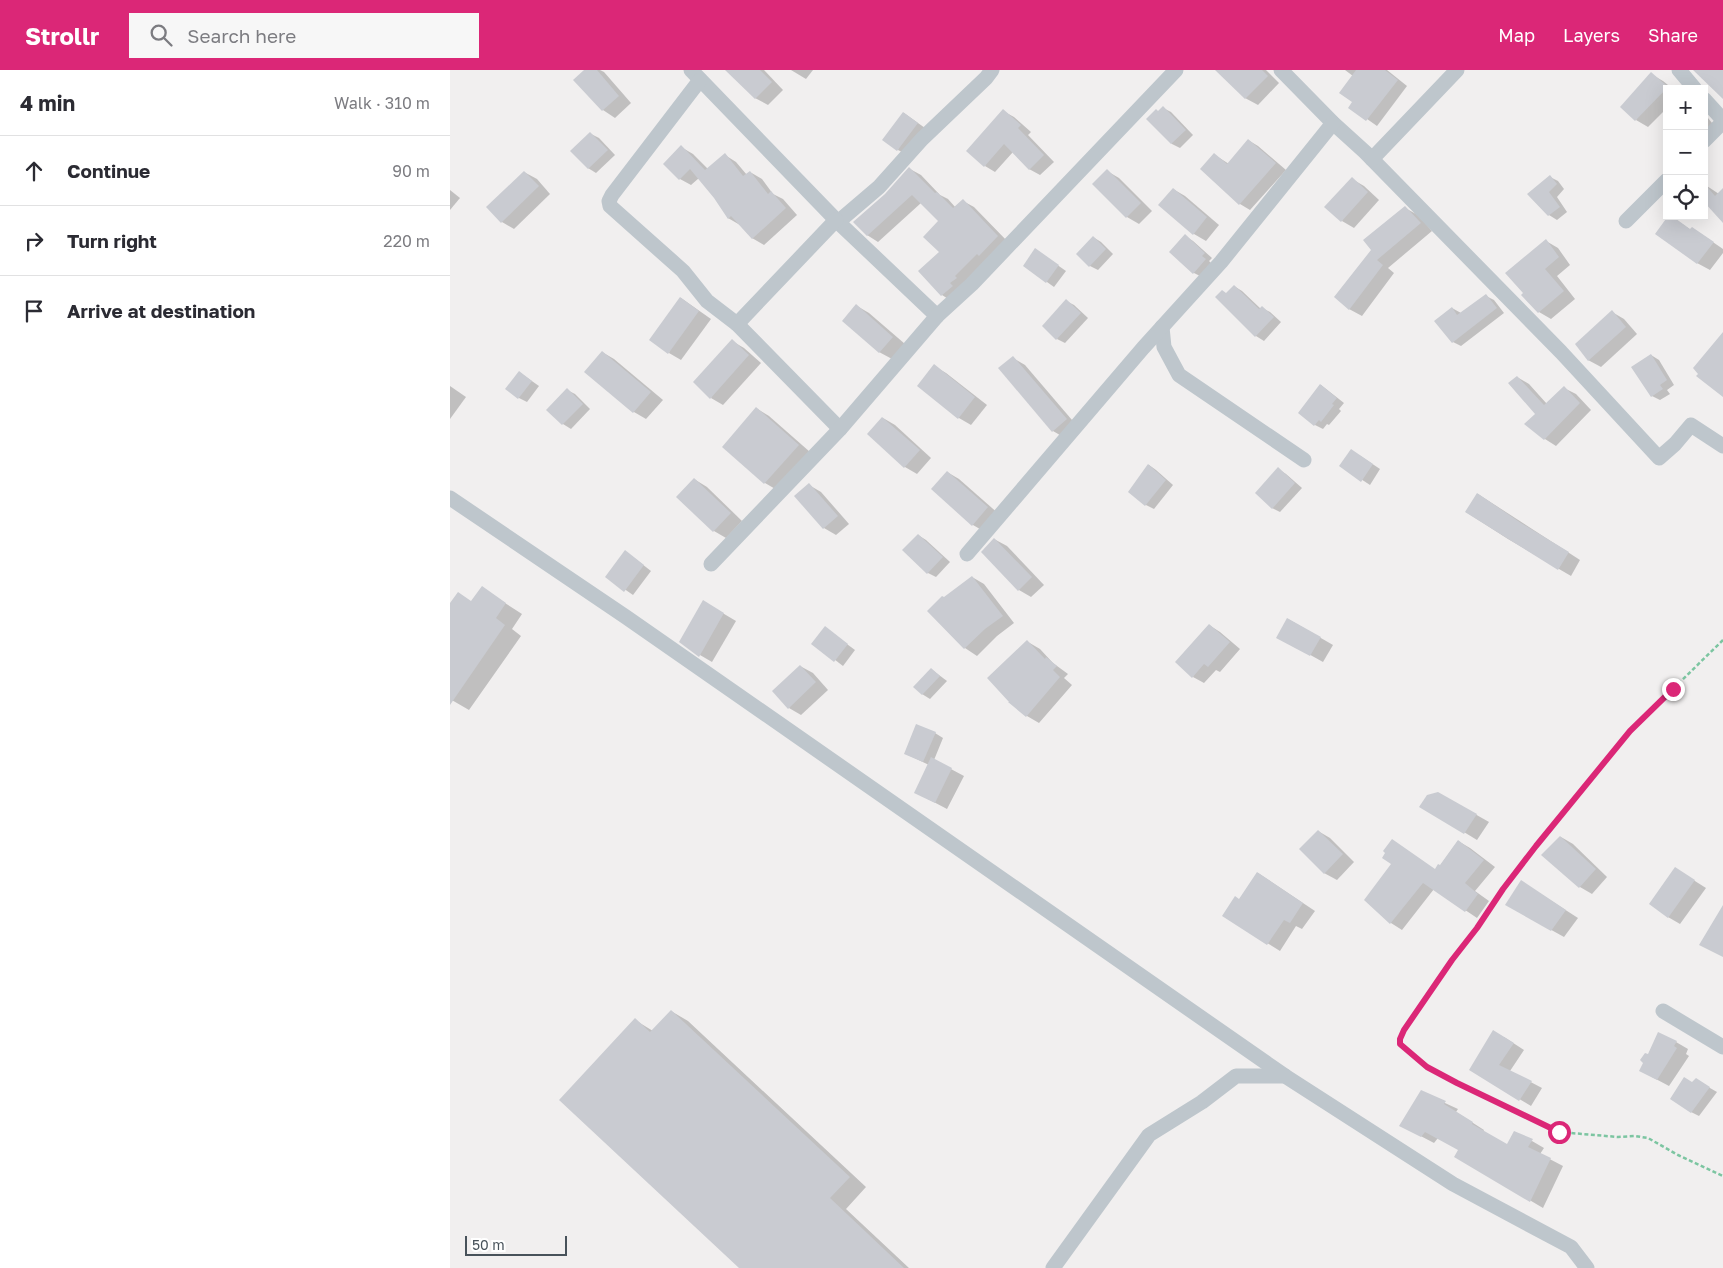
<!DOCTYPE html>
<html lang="en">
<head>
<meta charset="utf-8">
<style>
	:root { --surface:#fff; --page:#f7f7f7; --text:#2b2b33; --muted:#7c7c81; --line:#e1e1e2; --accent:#db2777 }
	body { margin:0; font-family:"Golos Text",sans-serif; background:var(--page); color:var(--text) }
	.controls { position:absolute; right:15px; top:15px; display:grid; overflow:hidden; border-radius:0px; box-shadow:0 5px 20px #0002 }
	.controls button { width:45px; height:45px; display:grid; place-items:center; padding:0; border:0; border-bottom:1px solid var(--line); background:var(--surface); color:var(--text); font:25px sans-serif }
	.scale { position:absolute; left:15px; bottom:12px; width:102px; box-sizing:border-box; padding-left:5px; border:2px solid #48525a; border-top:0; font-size:14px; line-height:18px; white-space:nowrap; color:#48525a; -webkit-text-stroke:4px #fff; paint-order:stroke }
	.stop { position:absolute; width:15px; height:15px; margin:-11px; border:4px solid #db2777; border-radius:50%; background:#fff }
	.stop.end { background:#db2777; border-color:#fff; box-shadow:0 1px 5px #0008 }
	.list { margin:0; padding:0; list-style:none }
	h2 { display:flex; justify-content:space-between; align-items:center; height:65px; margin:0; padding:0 20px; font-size:21px }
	h2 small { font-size:16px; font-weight:400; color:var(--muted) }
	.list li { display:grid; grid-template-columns:32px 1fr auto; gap:15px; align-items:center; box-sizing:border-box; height:70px; padding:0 20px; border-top:1px solid var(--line) }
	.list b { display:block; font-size:19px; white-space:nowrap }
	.list em { font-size:16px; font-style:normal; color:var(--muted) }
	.icon { flex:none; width:28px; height:28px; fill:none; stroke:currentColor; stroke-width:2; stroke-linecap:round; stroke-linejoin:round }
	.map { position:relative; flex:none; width:1273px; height:1198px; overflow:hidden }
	header { display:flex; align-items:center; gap:30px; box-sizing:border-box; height:70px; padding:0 25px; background:var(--accent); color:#fff }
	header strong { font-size:24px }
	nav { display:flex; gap:28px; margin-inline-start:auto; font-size:18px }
	.search { width:350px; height:45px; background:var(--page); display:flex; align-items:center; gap:12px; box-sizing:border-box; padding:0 18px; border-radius:0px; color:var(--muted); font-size:19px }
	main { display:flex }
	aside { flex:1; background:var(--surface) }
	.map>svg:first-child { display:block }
	.shadow { fill:#0003 }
	.building { fill:#c9cbd1 }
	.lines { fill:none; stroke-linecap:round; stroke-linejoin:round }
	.path { stroke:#7cc5a1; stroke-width:2.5; stroke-dasharray:4 2.5; stroke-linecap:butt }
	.minor { stroke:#bec6cc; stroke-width:15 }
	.route { stroke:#db2777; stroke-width:6 }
</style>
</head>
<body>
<header>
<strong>Strollr</strong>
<div class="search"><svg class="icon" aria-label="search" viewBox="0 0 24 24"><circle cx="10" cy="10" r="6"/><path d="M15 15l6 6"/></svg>Search here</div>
<nav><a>Map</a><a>Layers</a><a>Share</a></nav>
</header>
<main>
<aside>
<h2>4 min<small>Walk · 310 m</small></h2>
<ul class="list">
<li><svg class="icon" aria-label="ahead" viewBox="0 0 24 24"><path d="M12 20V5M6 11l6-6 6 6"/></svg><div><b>Continue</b></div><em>90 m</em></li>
<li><svg class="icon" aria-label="right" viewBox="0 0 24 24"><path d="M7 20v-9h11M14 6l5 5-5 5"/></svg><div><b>Turn right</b></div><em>220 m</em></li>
<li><svg class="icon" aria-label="arrive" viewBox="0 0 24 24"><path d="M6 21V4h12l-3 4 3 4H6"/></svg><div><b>Arrive at destination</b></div></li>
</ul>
</aside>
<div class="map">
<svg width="1273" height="1198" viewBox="0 0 1273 1198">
	<rect width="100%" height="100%" fill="#f1efef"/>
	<g class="shadow">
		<path d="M136,0h14l4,2 27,31 -16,15 -12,-8 -28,-30z"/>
		<path d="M279,0h35l19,20 -15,15 -13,-7z"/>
		<path d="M341,0h22l-7,9z"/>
		<path d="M767,0h49l13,13 -21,22 -13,-7z"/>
		<path d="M895,0h42l20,16 -30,40 -27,-19 4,-5 -1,-26z"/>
		<path d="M1201,4l12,7 10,8h-6v19l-19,19 -12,-7z"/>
		<path d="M713,38l8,4 22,23 -13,13 -8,-4 -24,-25z"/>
		<path d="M553,41l11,6 17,15 -3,3 26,27 -14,13 -11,-6 -16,-17 -18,20 -10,-6z"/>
		<path d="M454,43l21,15 -19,26 -8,-4z"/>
		<path d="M1254,43l12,15 -12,14z"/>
		<path d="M141,64l8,4 16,17 -19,18 -8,-5z"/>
		<path d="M798,70l10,6 28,24 -36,40 -10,-6 -25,-49 14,9z"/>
		<path d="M231,77l12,7 15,15 17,-14 11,7 11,13 3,-3 12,7 11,15 10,5 14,16 -33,30 -12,-7 -12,-13 -12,-7 -13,-21 -16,-19 -8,7 -11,-6z"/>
		<path d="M460,99l11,6 19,20 8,4 8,9 7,-7 11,6 35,36 -56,59 -11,-7 -22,-24 20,-19v-31l-19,-18 -43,39 -11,-7 19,-40z"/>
		<path d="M657,101l12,7 33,33 -13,13 -12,-7 -33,-33z"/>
		<path d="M74,102l13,7 13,15 -36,35 -12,-7 -14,-14z"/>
		<path d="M1100,107l8,4 6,8 -7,8 10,15 -10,8 -8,-5 -20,-21z"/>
		<path d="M902,109l12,7 15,14 -25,28 -12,-7z"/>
		<path d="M1254,114l15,10 2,-3 2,1v29l-19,-20z"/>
		<path d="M723,119l12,7 34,29 -13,16 -12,-7z"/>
		<path d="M0,120l10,8 -10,12z"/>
		<path d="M955,138l13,7 14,16 -44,37 6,5 -32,43 -13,-7z"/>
		<path d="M1220,146l21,14 13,6 19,13v4l-13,17 -13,-7z"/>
		<path d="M735,166l8,5 19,17 -3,3 4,4 -11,12 -8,-4z"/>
		<path d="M643,167l8,5 12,12 -15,16 -8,-4z"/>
		<path d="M1096,171l12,7 12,17 -13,11 18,23 -24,20 -12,-7z"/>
		<path d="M593,185l23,16 -12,16 -7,-5z"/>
		<path d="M784,216l8,5 19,18 1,-1 8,4 11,10 -17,19 -8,-5 -40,-39 11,-3z"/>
		<path d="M1036,226l8,4 10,13 -43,33 -8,-4 -1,-34 9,5z"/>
		<path d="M231,228l30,21 -30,41 -12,-7z"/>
		<path d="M616,231l8,4 14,13 -23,25 -8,-4z"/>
		<path d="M407,236l12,7 36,31 -13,15 -13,-7z"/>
		<path d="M1162,242l12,7 13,15 -36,33 -13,-7z"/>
		<path d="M282,271l12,7 17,15 -38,42 -12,-7z"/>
		<path d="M152,282l12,7 49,41 -17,19 -12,-7 -48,-40z"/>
		<path d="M1201,285l8,5 15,25 -7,5 3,4 -10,6 -8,-4z"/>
		<path d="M563,288l12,7 53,62 -13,11 -12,-7z"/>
		<path d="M484,296l12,7 41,32 -16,20 -12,-7z"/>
		<path d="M69,302l20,14 -12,16 -8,-4z"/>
		<path d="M1067,307l12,7 18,20 17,-16 12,6 15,16 -35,36 -11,-7 -8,-25z"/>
		<path d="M871,315l23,18 -5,6 2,2 -12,14 -2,-1 -4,5 -8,-4z"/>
		<path d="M0,316l16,11 -16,22z"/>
		<path d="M117,320l8,4 15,15 -19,20 -8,-5 -15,-14z"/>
		<path d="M306,338l13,8 41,36 -33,38 -12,-7 -41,-36z"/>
		<path d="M433,348l12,7 36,33 -14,16 -12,-7z"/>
		<path d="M909,385l21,14 -10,16 -29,-19z"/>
		<path d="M699,395l7,5 17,15 -19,24 -8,-4z"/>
		<path d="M828,399l8,5 16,14 -22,24 -8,-4z"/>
		<path d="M497,402l12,7 41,36 -15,17 -12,-7z"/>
		<path d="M244,409l13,8 35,34 -16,17 -12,-7 -36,-34z"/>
		<path d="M359,415l12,7 28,32 -13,11 -12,-7 -28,-32z"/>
		<path d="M1028,424l102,66 -9,16 -63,-37 -42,-27z"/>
		<path d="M468,465l8,5 24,22 -14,15 -8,-4 -24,-23z"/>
		<path d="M544,469l13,7 37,39 -13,12 -12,-7 -36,-38z"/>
		<path d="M183,487l18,14 -18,24 -26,-18z"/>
		<path d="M522,507l12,7 30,39 -17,13 -20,20 -12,-8 -36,-37z"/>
		<path d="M32,518l40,26 -10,15 9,7 -52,74 -19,-11v-94l22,-3z"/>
		<path d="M254,532l32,19 -24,41 -12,-7z"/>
		<path d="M838,549l45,26 -10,17 -45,-25z"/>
		<path d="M759,555l11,7 20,17 -20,23 -4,-2 -12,13 -11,-6z"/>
		<path d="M375,558l30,22 -12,16 -30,-23z"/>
		<path d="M578,572l12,7 13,14 15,11 -4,4 8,7 -33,38 -12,-7 -17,-14z"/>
		<path d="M350,596l13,7 15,17 -27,25 -12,-7z"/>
		<path d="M481,599l16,12 -17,18 -8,-5z"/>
		<path d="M485,663l8,5 -9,22 30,16 -17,33 -19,-10 1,-34 -23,-11z"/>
		<path d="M988,723l51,29 -12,18 -56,-34z"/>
		<path d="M868,761l12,7 24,24 -17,18 -13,-7z"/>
		<path d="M1111,767l12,7 34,33 -15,17 -12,-7z"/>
		<path d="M1008,771l12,7 25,19 -20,24 14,10 -12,17 -43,-29 -32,41 -11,-7 2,-59 -6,-11 49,17 4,-4z"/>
		<path d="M808,803l57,38 -13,18 -6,-3 -16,25 -56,-35 15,-16z"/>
		<path d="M1237,806l19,12 -26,36 -12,-7z"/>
		<path d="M1083,819l45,29 -14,19 -45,-25z"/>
		<path d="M221,941l17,10 178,166 -20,22 63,59h-168l-106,-248 18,11z"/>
		<path d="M1054,967l20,13 -14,21 32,17 -11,18 -60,-36z"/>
		<path d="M1226,972l12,7 -2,5 3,2 -20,30 -17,-9 -4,-21z"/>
		<path d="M1246,1010l21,12 -18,24 -8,-4 2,-29z"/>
		<path d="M971,1022l37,17 -2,3 28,18 -1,2 25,14 24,-5 12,7 -4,6 23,12 -20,42 -87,-52 4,-6 -22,-12 -4,5 -21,-11z"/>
	</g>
	<g class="building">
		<path d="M134,0h13l22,26 -17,15 -29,-31z"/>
		<path d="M275,0h35l12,12 -17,17z"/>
		<path d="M765,0h47l6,6 -23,23z"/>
		<path d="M906,0h29l13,10 -32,41 -18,-13 4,-6 -13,-9z"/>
		<path d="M1243,0h30v29z"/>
		<path d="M1201,2l17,15 -33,34 -15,-14z"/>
		<path d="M713,36l23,24 -15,14 -25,-25 10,-10 2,2z"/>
		<path d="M553,39l18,16 -3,3 26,27 -15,15 -25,-26 -20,23 -18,-16z"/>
		<path d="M453,42l15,11 -21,28 -15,-11z"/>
		<path d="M140,62l18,18 -20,19 -18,-18z"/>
		<path d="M798,69l28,24 -37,42 -39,-36 14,-16 13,11z"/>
		<path d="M231,75l24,25 20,-17 18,23 7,-5 18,23 3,-3 15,17 -34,31 -21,-23 -3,3 -14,-21 -24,-29 -11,11 -16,-16z"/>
		<path d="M459,97l26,26 2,-1 16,16 10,-9 35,37 -19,20 -2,-2 -22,22 2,2 -7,5 3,3 -12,10 -23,-25 21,-19 -16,-15 15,-16 -26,-26 -45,41 -14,-14 32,-28z"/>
		<path d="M657,99l34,34 -15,15 -34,-34z"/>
		<path d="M74,101l15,15 -38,37 -15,-16z"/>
		<path d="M1100,105l7,9 -8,8 11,15 -12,9 -21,-22z"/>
		<path d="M902,107l16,15 -27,30 -17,-15z"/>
		<path d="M1254,113l11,13 8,-8v35l-19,-21z"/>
		<path d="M723,118l34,29 -14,18 -35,-30z"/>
		<path d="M955,136l16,17 -44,37 6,5 -34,45 -15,-13 37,-47 -8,-10z"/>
		<path d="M1218,146h4l18,13 2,-2 22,15 -17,22 -42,-30z"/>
		<path d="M735,164l20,19 -3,3 4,3 -13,15 -24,-22z"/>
		<path d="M643,166l13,13 -17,18 -13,-13z"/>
		<path d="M1096,169l13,18 -14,12 19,22 -26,22 -17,-18 2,-2 -18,-20z"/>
		<path d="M585,178l24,17 -13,18 -23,-17z"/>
		<path d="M784,215l25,24 3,-3 12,11 -19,20 -40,-40 7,-7 4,3z"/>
		<path d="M1036,224l11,14 -45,35 -18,-22 18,-14 5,8z"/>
		<path d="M230,227l19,14 -31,43 -19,-14z"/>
		<path d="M616,229l15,14 -25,27 -14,-14z"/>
		<path d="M406,234l37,33 -14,16 -37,-32z"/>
		<path d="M1162,240l14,17 -38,34 -13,-17z"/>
		<path d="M1273,262v65l-27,-21 2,-2 -5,-6z"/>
		<path d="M282,269l17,16 -39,44 -17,-17z"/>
		<path d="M152,281l49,41 -18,21 -49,-41z"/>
		<path d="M1201,284l16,26 -7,5 3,4 -12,8 -20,-30z"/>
		<path d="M563,286l54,63 -15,13 -54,-64z"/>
		<path d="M484,294l41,33 -17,22 -41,-33z"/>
		<path d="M69,301l13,10 -14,18 -13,-10z"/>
		<path d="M1067,306l27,29 20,-19 16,17 -36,37 -20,-16 11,-10 -27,-31z"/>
		<path d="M870,314l17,14 -5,6 2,1 -13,17 -2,-2 -5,6 -16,-13z"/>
		<path d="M117,318l16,16 -21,21 -16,-15z"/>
		<path d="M306,337l43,38 -35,39 -42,-37z"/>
		<path d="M432,347l38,33 -16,18 -37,-34z"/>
		<path d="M901,379l22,15 -12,18 -22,-16z"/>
		<path d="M698,394l18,16 -21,26 -17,-14z"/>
		<path d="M828,397l17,16 -23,26 -17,-16z"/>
		<path d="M497,401l41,36 -16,19 -41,-37z"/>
		<path d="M244,408l37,35 -18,19 -37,-35z"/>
		<path d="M359,413l29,33 -15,13 -29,-33z"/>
		<path d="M1027,423l44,30 48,29 -11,18 -93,-58z"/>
		<path d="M468,464l25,23 -16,17 -25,-24z"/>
		<path d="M544,468l38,39 -14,14 -37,-39z"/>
		<path d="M175,480l19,15 -20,27 -19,-15z"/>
		<path d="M522,506l31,40 -18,13 -21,20 -37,-38 15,-15 2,1z"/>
		<path d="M32,516l24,17 -10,15 9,7 -55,80v-102l8,-11 13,9z"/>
		<path d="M253,530l21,13 -25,44 -20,-15z"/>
		<path d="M837,548l34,19 -11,19 -34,-18z"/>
		<path d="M759,554l21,18 -22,25 -4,-3 -12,14 -17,-16z"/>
		<path d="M375,556l23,18 -14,18 -23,-18z"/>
		<path d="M577,570l18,19 1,-2 11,9 -4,4 7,7 -34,40 -18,-15h1l-22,-24z"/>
		<path d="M350,595l16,17 -28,27 -16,-18z"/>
		<path d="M481,598l9,8 -18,19 -9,-8z"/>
		<path d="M466,654l20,8 -13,30 -19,-8z"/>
		<path d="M481,687l21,11 -17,35 -21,-10z"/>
		<path d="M988,722l39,22 -13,20 -45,-27 8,-12z"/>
		<path d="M868,760l25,24 -19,20 -25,-25z"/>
		<path d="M1110,766l36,33 -17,19 -38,-33z"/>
		<path d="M942,769l43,30 3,-5 2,1 18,-25 26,20 -19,23 13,11 -13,18 -42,-29 -33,41 -26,-24 27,-36 -9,-6 3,-5 -2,-2z"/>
		<path d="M1225,797l20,13 -27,38 -19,-14z"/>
		<path d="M807,802l46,31 -13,20 -6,-3 -17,25 -45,-29 13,-20 4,3z"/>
		<path d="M1071,810l45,30 -15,21 -46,-26z"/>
		<path d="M1273,835v52l-24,-12z"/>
		<path d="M221,940l179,167 -20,21 74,70h-165l-180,-168 76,-82 15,14z"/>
		<path d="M1043,960l21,13 -15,22 33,16 -13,20 -50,-31z"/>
		<path d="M1208,962l19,9 -3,5 3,2 -20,32 -18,-9 4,-8 -3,-3 5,-7 3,1z"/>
		<path d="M1234,1007l8,5 4,-4 14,9 -19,26 -21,-14z"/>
		<path d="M971,1020l25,11 -2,3 29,18 -1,2 35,20 7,-13 19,8 -5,8 23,11 -21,44 -76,-45 4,-7 -33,-18 -4,5 -22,-11z"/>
	</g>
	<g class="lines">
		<path class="path" d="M1273,570l-93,91 -55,66 -72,92 -26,39 -51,69 -26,42v5l27,23 30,16 102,49 59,5 17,-1 13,2 30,17 45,21"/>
		<g class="minor">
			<path d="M241,0l147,152"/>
			<path d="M831,0l52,53 32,29 196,200 98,106 16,-14 16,-19 32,21"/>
			<path d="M1229,0l16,19"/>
			<path d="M250,10l-88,115 -3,6 1,5 73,65 24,30 30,23 103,105"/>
			<path d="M1254,29l19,21"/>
			<path d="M1254,71l19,-19"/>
			<path d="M922,89l85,-89"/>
			<path d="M1176,151l41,-41"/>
			<path d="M487,246l-99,-94 41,-35 43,-48 64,-61 6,-8"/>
			<path d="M287,254l99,-104"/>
			<path d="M712,257l2,20 15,28 125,85"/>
			<path d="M0,428l176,119 659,459"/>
			<path d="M517,484l176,-206 78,-86 112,-139"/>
			<path d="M261,494l129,-135 97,-113 35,-32 204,-214"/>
			<path d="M1213,941l60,36"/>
			<path d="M603,1198l96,-133 53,-33 34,-26h49l168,108 118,63 16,21"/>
		</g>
	</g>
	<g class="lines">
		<path class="route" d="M1109,1062l-102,-49 -30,-16 -27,-23v-5l4,-9 48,-70 25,-32 26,-39 33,-43 94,-115 43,-42"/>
	</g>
</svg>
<div class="controls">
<button>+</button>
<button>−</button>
<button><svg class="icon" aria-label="locate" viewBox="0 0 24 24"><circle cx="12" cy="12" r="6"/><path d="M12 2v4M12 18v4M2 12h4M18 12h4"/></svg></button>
</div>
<div class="scale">50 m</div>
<div class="stop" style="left:1109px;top:1062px"></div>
<div class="stop end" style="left:1223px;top:619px"></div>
</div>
</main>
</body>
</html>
